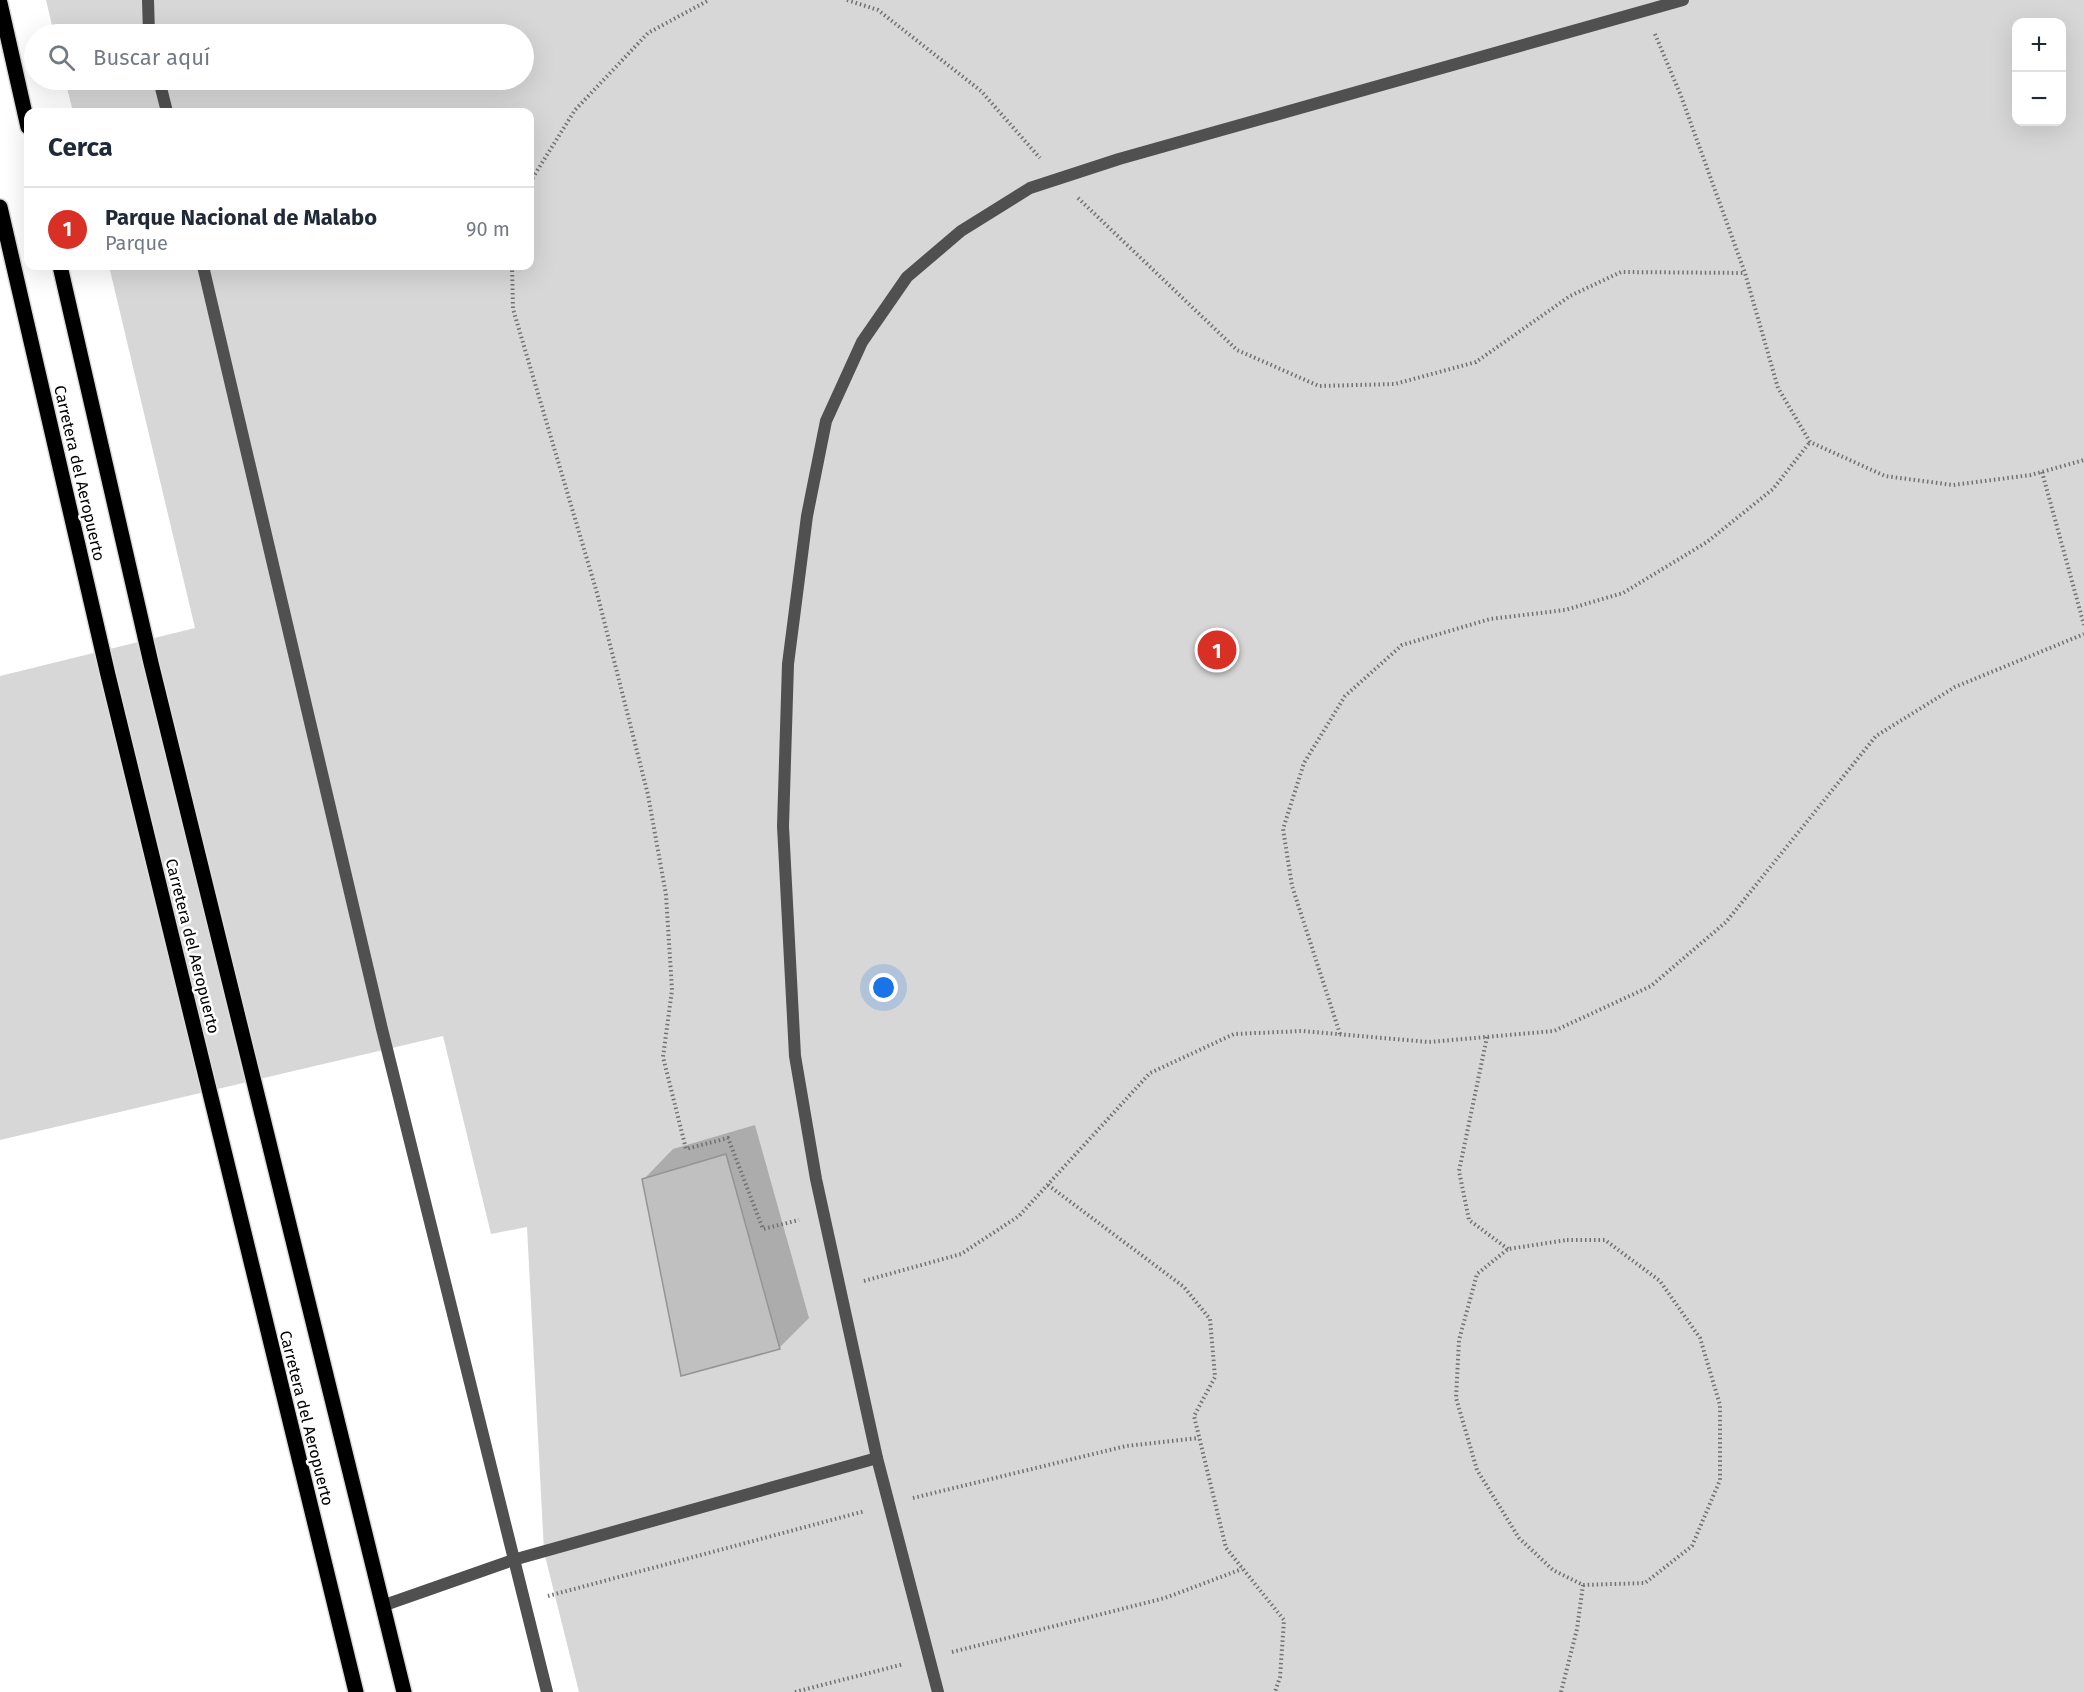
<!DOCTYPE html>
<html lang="es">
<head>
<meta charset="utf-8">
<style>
	:root { --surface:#fff; --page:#f2f2f3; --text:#1f2937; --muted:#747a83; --line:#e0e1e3; --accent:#d93025 }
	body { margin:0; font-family:"Fira Sans",sans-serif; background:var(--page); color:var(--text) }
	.controls { position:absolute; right:18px; top:18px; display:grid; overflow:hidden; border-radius:12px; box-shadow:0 6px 24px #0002 }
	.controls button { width:54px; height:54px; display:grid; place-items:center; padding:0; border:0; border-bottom:2px solid var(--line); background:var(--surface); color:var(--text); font:30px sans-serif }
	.you { position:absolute; left:884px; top:988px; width:21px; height:21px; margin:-15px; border:4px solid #fff; border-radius:50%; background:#1a73e8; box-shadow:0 0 0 9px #1a73e833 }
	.badge { display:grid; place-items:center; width:39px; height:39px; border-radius:50%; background:var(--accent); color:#fff; font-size:20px; font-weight:700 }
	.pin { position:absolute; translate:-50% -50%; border:3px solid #fff; box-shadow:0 2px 6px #0006 }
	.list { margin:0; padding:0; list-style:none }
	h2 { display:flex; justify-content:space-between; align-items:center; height:78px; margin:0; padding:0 24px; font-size:26px }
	h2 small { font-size:20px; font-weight:400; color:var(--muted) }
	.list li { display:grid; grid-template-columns:39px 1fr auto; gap:18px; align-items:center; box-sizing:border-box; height:84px; padding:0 24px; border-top:2px solid var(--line) }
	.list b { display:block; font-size:22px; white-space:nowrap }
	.list p { margin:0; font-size:20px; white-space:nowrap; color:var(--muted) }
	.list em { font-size:20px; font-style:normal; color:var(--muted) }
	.icon { flex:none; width:33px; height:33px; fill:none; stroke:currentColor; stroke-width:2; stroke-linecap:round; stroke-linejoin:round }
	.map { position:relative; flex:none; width:2084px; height:1692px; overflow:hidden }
	.search { position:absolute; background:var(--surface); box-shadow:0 6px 24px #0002; left:24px; top:24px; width:510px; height:66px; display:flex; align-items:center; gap:15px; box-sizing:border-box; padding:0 21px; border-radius:33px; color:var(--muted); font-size:22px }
	.panel { position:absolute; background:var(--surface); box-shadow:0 6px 24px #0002; left:24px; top:108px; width:510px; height:162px; border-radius:12px }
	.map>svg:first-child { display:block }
	.green { fill:#d7d7d7; fill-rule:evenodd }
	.shadow { fill:#0003 }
	.building { fill:#c0c0c0; stroke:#949494; stroke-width:1.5 }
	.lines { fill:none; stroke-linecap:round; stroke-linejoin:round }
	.primary-casing { stroke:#dbdbdb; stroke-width:18 }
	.path { stroke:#727272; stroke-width:4; stroke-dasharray:1.5 3; stroke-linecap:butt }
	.lane { stroke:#505050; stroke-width:12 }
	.primary { stroke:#000; stroke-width:15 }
	.labels { text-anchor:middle; stroke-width:5; stroke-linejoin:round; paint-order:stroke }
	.street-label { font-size:16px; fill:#000; stroke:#fff }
</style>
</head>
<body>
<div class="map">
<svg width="2084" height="1692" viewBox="0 0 2084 1692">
	<rect width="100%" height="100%" fill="#fff"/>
	<path class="green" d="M46,0h2038v1692h-1505l-35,-140 -17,-325 -36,7 -48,-198 -443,104v-464l195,-48 -86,-362h421v-154h-457l-8,-32h459v-46h-470zM2016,22h46v100h-46z"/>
	<path class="shadow" d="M755,1125l54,193 -30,30 -135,-169 29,-30z"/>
	<path class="building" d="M726,1154l54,195 -99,27 -39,-197z"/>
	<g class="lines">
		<defs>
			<g id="primary">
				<path d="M0,3l28,124"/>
				<path d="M0,207l108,468 248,1017"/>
				<path d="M60,266l91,397 253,1029"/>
			</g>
		</defs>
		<use href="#primary" class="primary-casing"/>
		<g class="path">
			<path d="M847,0l31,10 103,81 59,67"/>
			<path d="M1655,34l26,62 64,177 33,115 32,54 75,34 68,9 78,-10 53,-15"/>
			<path d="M530,182l45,-72 73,-77 61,-33"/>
			<path d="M1078,198l159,152 82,36 76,-2 81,-22 94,-66 51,-24 124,1"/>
			<path d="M512,266l1,43 84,284 51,202 18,100 6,95 -9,67 23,92 42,-11 35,91 36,-9"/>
			<path d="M2042,472l42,153"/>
			<path d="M1340,1034l-48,-148 -9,-57 21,-66 41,-67 57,-51 88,-26 75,-9 58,-17 84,-51 66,-53 37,-47"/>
			<path d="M1487,1037l-28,134 10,49 39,29"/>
			<path d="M1048,1185l136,102 26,32 5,58 -21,39 32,132 58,72 -4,57 -5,15"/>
			<path d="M1567,1240h38l55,41 40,57 20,67v75l-28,66 -47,37 -62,2 -30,-15 -34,-32 -42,-68 -21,-72 3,-58 18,-66 31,-25z"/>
			<path d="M864,1281l97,-27 58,-38 131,-143 84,-39 68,-3 127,11 125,-11 97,-45 75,-64 150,-186 79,-49 129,-53"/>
			<path d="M913,1498l213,-52 73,-8"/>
			<path d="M548,1596l317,-85"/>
			<path d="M952,1652l213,-54 77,-29"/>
			<path d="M795,1692l109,-28"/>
			<path d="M1561,1692l16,-63 6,-44"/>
		</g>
		<g class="lane">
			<path d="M148,0l1,34"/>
			<path d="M159,80l8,32"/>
			<path d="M203,266l179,763 165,663"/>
			<path d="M382,1606l131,-46 364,-102"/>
			<path d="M938,1692l-61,-234 -61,-279 -21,-123 -12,-230 5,-162 19,-148 19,-95 36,-79 45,-65 54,-46 69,-43 89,-29 564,-159"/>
		</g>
		<use href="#primary" class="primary"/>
	</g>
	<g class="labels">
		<g class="street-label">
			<text transform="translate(80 473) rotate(77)" y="6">Carretera del Aeropuerto</text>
			<text transform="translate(193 946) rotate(76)" y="6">Carretera del Aeropuerto</text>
			<text transform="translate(307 1418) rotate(76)" y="6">Carretera del Aeropuerto</text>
		</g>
	</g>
</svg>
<div class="controls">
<button>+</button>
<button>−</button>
</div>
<div class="you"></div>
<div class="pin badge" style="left:1217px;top:650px">1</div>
<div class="search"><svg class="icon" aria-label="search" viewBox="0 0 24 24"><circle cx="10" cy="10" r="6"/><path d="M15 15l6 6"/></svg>Buscar aquí</div>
<section class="panel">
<h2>Cerca<small></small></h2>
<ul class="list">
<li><span class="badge">1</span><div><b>Parque Nacional de Malabo</b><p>Parque</p></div><em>90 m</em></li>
</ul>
</section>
</div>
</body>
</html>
